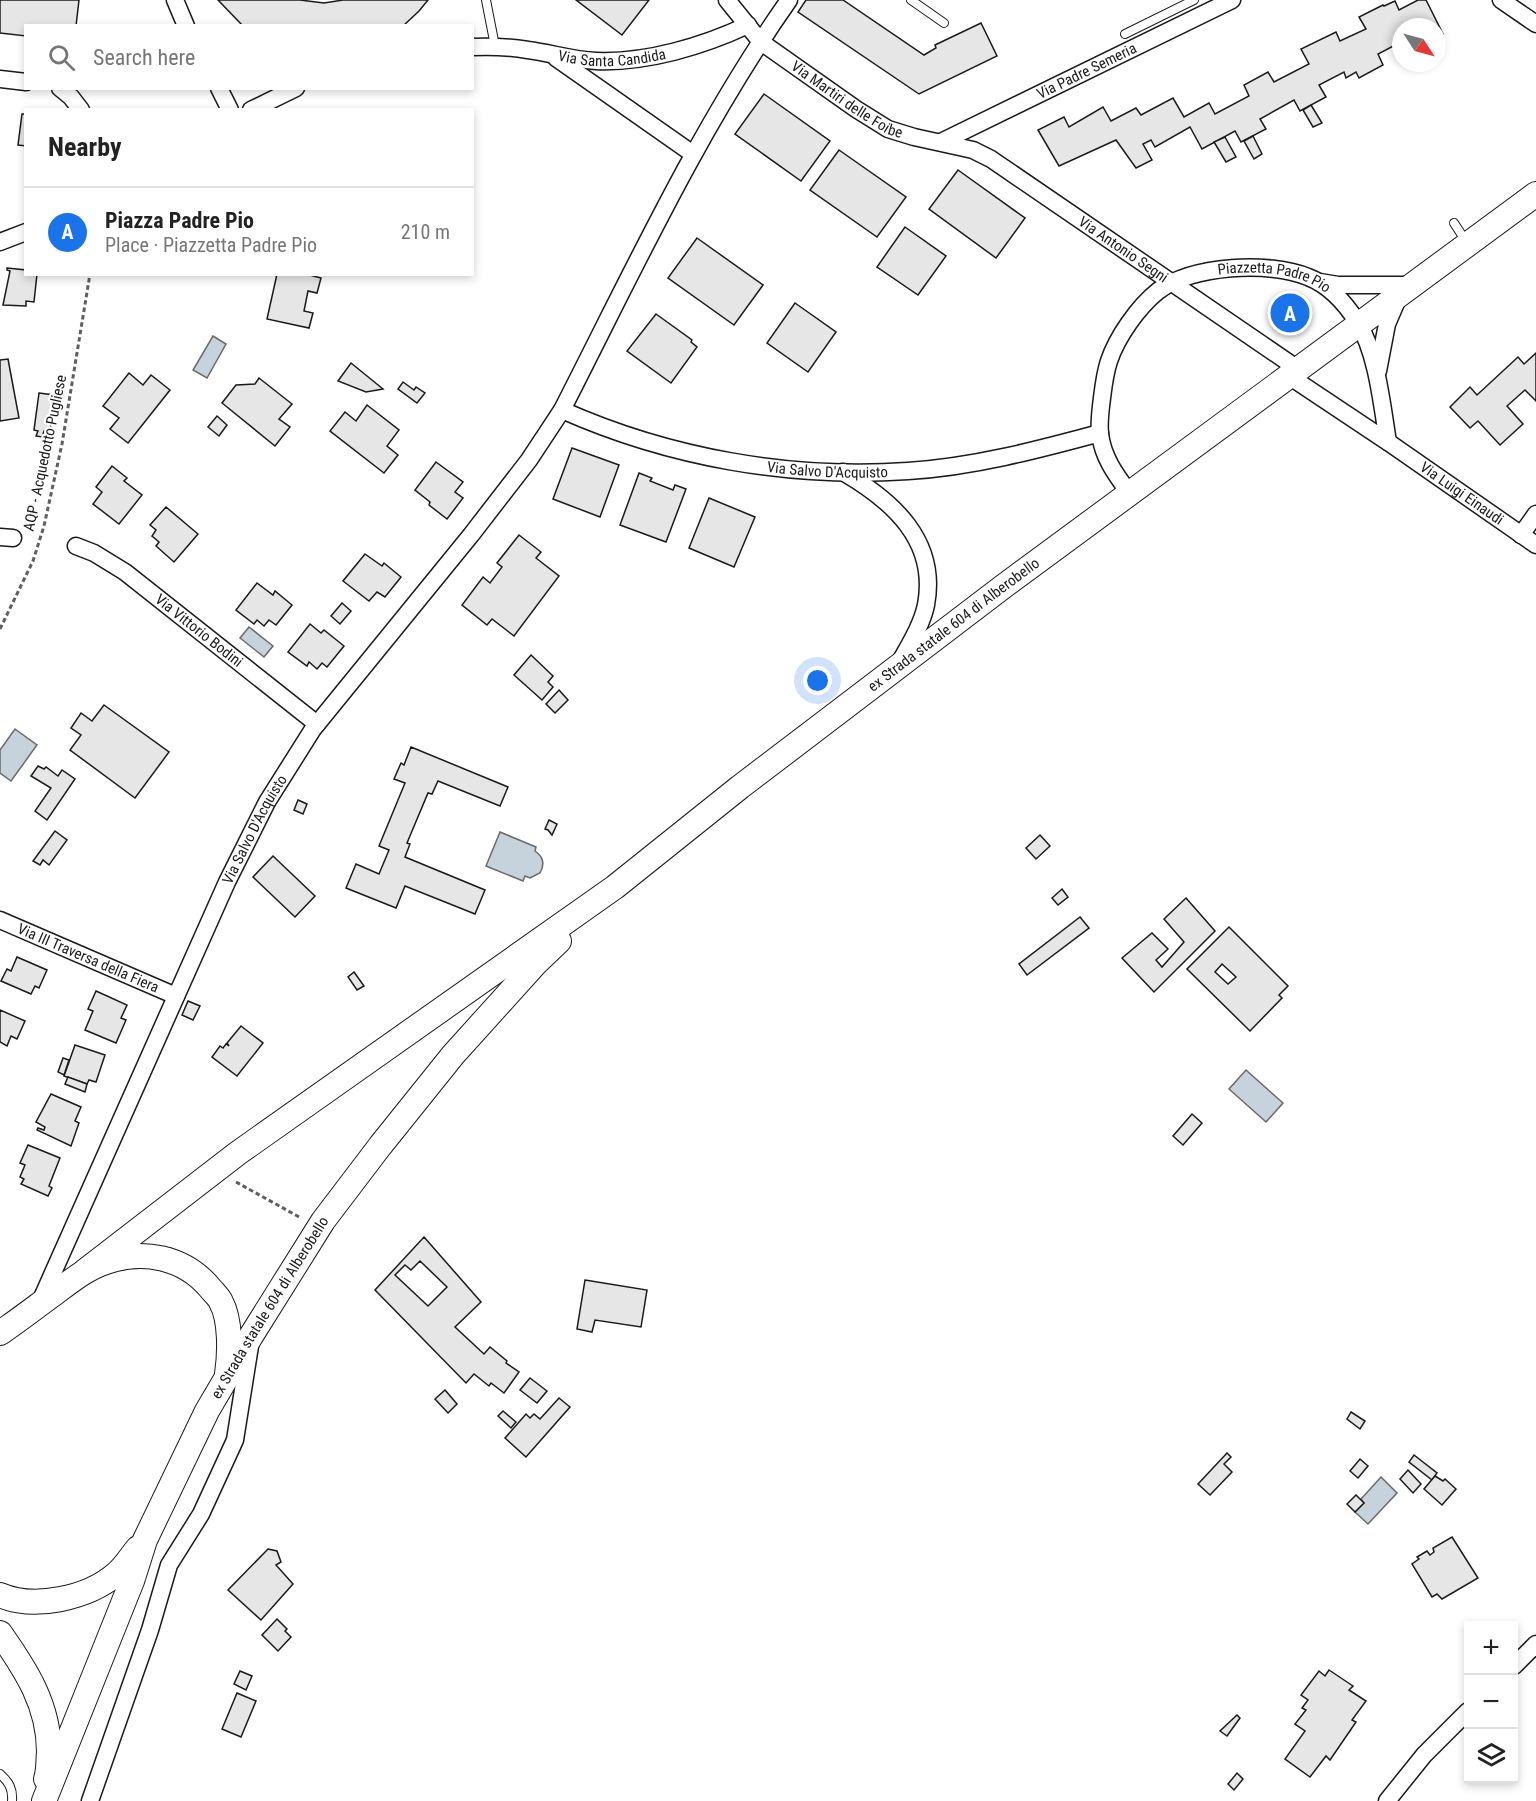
<!DOCTYPE html>
<html lang="en">
<head>
<meta charset="utf-8">
<style>
	:root { --surface:#fff; --page:#f6f6f6; --text:#222; --muted:#767676; --line:#e0e0e0; --accent:#1a73e8 }
	body { margin:0; font-family:"Roboto Condensed",sans-serif; background:var(--page); color:var(--text) }
	.controls { position:absolute; right:18px; bottom:18px; display:grid; overflow:hidden; border-radius:0px; box-shadow:0 3px 9px #0003 }
	.controls button { width:54px; height:54px; display:grid; place-items:center; padding:0; border:0; border-bottom:2px solid var(--line); background:var(--surface); color:var(--text); font:30px sans-serif }
	.compass { position:absolute; left:1392px; top:18px; width:54px; height:54px; border-radius:50%; background:var(--surface); box-shadow:0 3px 9px #0003; rotate:126deg }
	.you { position:absolute; left:818px; top:681px; width:21px; height:21px; margin:-15px; border:4px solid #fff; border-radius:50%; background:#1a73e8; box-shadow:0 0 0 9px #1a73e833 }
	.badge { display:grid; place-items:center; width:39px; height:39px; border-radius:50%; background:var(--accent); color:#fff; font-size:20px; font-weight:700 }
	.pin { position:absolute; translate:-50% -50%; border:3px solid #fff; box-shadow:0 2px 6px #0006 }
	.list { margin:0; padding:0; list-style:none }
	h2 { display:flex; justify-content:space-between; align-items:center; height:78px; margin:0; padding:0 24px; font-size:26px }
	h2 small { font-size:20px; font-weight:400; color:var(--muted) }
	.list li { display:grid; grid-template-columns:39px 1fr auto; gap:18px; align-items:center; box-sizing:border-box; height:90px; padding:0 24px; border-top:2px solid var(--line) }
	.list b { display:block; font-size:22px; white-space:nowrap }
	.list p { margin:0; font-size:20px; white-space:nowrap; color:var(--muted) }
	.list em { font-size:20px; font-style:normal; color:var(--muted) }
	.icon { flex:none; width:33px; height:33px; fill:none; stroke:currentColor; stroke-width:2; stroke-linecap:round; stroke-linejoin:round }
	.map { position:relative; flex:none; width:1536px; height:1801px; overflow:hidden }
	.search { position:absolute; background:var(--surface); box-shadow:0 3px 9px #0003; left:24px; top:24px; width:450px; height:66px; display:flex; align-items:center; gap:15px; box-sizing:border-box; padding:0 21px; border-radius:0px; color:var(--muted); font-size:22px }
	.panel { position:absolute; background:var(--surface); box-shadow:0 3px 9px #0003; left:24px; top:108px; width:450px; height:168px; border-radius:0px }
	.map>svg:first-child { display:block }
	.water { fill:#c6d2dc; stroke:#6a6a6a; stroke-width:1.5 }
	.building { fill:#e6e6e6; stroke:#1a1a1a; stroke-width:1.5; fill-rule:evenodd }
	.lines { fill:none; stroke-linecap:round; stroke-linejoin:round }
	.lane-casing { stroke:#1a1a1a; stroke-width:10 }
	.street-casing { stroke:#1a1a1a; stroke-width:19 }
	.secondary-casing { stroke:#1a1a1a; stroke-width:26 }
	.path { stroke:#5f5f5f; stroke-width:3; stroke-dasharray:4.5 3; stroke-linecap:butt }
	.lane { stroke:#fff; stroke-width:8 }
	.street { stroke:#fff; stroke-width:16 }
	.secondary { stroke:#fff; stroke-width:24 }
	.labels { text-anchor:middle; stroke-width:4.5; stroke-linejoin:round; paint-order:stroke }
	.street-label { font-size:15px; fill:#1a1a1a; stroke:#fff }
</style>
</head>
<body>
<div class="map">
<svg width="1536" height="1801" viewBox="0 0 1536 1801">
	<rect width="100%" height="100%" fill="#fff"/>
	<g class="water">
		<path d="M213,336l13,8 -19,34 -14,-8z"/>
		<path d="M249,627l24,19 -9,11 -24,-19z"/>
		<path d="M15,729l22,16 -26,36 -11,-8v-23z"/>
		<path d="M500,832l36,15 -1,4c9,6 10,13 5,22l-10,5 -5,-2 -2,5 -37,-15z"/>
		<path d="M1246,1070l37,33 -17,19 -37,-33z"/>
		<path d="M1381,1477l16,16 -29,31 -13,-12 9,-9 -3,-4z"/>
	</g>
	<g class="building">
		<path d="M0,0h79l-3,26h-50v10l-26,-3z"/>
		<path d="M218,0h82l24,3 19,-3h85l-9,11 -16,15h-160z"/>
		<path d="M576,0h73l-27,35z"/>
		<path d="M806,0h37l81,55 12,-7 -1,-3 46,-22 16,33 -78,38 -121,-82z"/>
		<path d="M1418,0h8l17,34 -6,3v-10h-36v15l-23,12 5,11 -24,13 -3,-6 -10,6 -2,-6 -25,13 7,12 -26,14 -6,-11 -34,19 6,10 -25,13 -6,-11 -33,18 -12,-22 -35,20 -4,-7 -8,4 9,16 -16,8 -20,-28 -57,26 -21,-36 26,-13 5,10 34,-20 8,14 25,-13 5,7 32,-17 11,19 25,-14 6,11 34,-18 -5,-11 24,-13 6,10 35,-18 -8,-15 35,-17 4,9 26,-12 -7,-12 24,-12 1,1 11,-5 4,9z"/>
		<path d="M764,94l66,47 -29,40 -66,-47z"/>
		<path d="M1311,105l11,18 -9,4 -10,-17z"/>
		<path d="M22,114h4v32l-8,-1z"/>
		<path d="M1253,136l9,18 -8,5 -10,-18z"/>
		<path d="M1225,137l11,20 -10,5 -12,-20z"/>
		<path d="M839,150l67,47 -29,40 -67,-47z"/>
		<path d="M958,170l67,48 -29,40 -67,-49z"/>
		<path d="M905,227l41,29 -28,39 -41,-28z"/>
		<path d="M697,238l66,47 -29,40 -66,-47z"/>
		<path d="M7,268l19,2v4h11l-3,28 -8,-1v5l-23,-1 7,-34 -3,-1z"/>
		<path d="M277,274h29l15,4 -4,15 -9,-2 -4,20 9,2 -4,15 -42,-9z"/>
		<path d="M795,303l41,29 -28,40 -41,-29z"/>
		<path d="M656,314l36,26 -1,2 6,5 -26,36 -44,-32z"/>
		<path d="M1536,353v48l-11,-11 -18,16 16,18 -23,21 -22,-24 -8,7 -20,-21 20,-20 7,8 41,-38 6,7z"/>
		<path d="M8,359l11,59 -19,3v-61z"/>
		<path d="M351,363l32,26 -17,3 -28,-11z"/>
		<path d="M129,373l14,12 8,-10 19,15 -42,53 -18,-14 9,-11 -16,-12z"/>
		<path d="M259,378l33,26 -13,15 11,8 -15,19 -53,-43 14,-18 19,-1z"/>
		<path d="M403,382l11,8 2,-3 9,6 -8,10 -19,-14z"/>
		<path d="M39,393l15,2 -4,37 -6,-1 -2,6 -6,-1 2,-5 -4,-1z"/>
		<path d="M367,405l32,25 -12,16 11,9 -14,18 -54,-42 15,-19 11,9z"/>
		<path d="M217,416l10,9 -8,11 -11,-9z"/>
		<path d="M572,448l47,17 -19,52 -47,-18z"/>
		<path d="M436,462l27,20 -8,10 8,6 -16,21 -18,-14 1,-3 -15,-12z"/>
		<path d="M112,466l15,12 -3,3 18,14 -23,29 -26,-20 9,-12 -6,-5z"/>
		<path d="M639,473l13,5 -2,3 23,9 2,-5 11,4 -20,53 -46,-17z"/>
		<path d="M709,498l46,19 -21,50 -45,-19z"/>
		<path d="M166,507l32,27 -24,28 -18,-16 3,-4 -7,-6 4,-6 -6,-5z"/>
		<path d="M519,535l22,17 -5,6 23,18 -45,60 -22,-17 -5,6 -25,-20 21,-28 7,6 12,-16 -5,-4z"/>
		<path d="M365,554l17,12 2,-3 17,14 -16,20 -8,-5 -8,9 -26,-20z"/>
		<path d="M257,583l16,12 2,-4 17,14 -16,20 -7,-5 -5,6 -7,-6 -3,4 -18,-14z"/>
		<path d="M342,603l9,8 -11,13 -9,-8z"/>
		<path d="M310,624l11,9 3,-3 20,16 -17,21 -5,-4 -5,6 -8,-7 -2,4 -19,-14z"/>
		<path d="M531,655l22,21 -5,6 5,5 -11,13 -28,-25z"/>
		<path d="M559,690l9,10 -13,13 -9,-9z"/>
		<path d="M104,705l65,47 -34,46 -65,-48 11,-15 -10,-7 10,-15 11,8z"/>
		<path d="M411,747l97,40 -8,19 -62,-25 -6,13 -4,-1 -21,50 3,1 -5,13 80,33 -10,24 -70,-28 -9,22 -50,-20 10,-24 23,10 10,-24 -10,-4 26,-63 -11,-4 7,-16 3,2z"/>
		<path d="M38,766l6,3 2,-2 12,9 4,-6 13,9 -28,41 -12,-9 16,-23 -20,-12z"/>
		<path d="M298,800l9,4 -4,10 -9,-4z"/>
		<path d="M549,820l8,4 -5,11 -4,-5 -3,-1z"/>
		<path d="M55,831l12,9 -18,25 -6,-5 -3,5 -7,-4z"/>
		<path d="M1040,835l10,11 -14,13 -10,-11z"/>
		<path d="M273,856l42,40 -20,21 -42,-40z"/>
		<path d="M1062,889l6,8 -10,8 -6,-7z"/>
		<path d="M1186,898l29,33 -61,61 -32,-34 30,-25 16,16 -12,11 6,7 22,-25 -20,-23z"/>
		<path d="M1080,917l9,11 -62,47 -8,-11z"/>
		<path d="M1229,927l59,59 -9,9 3,3 -32,33 -63,-62zM1222,964l14,13 -8,7 -13,-12z"/>
		<path d="M17,957l30,13 -8,18 -4,-2 -4,8 -30,-13 6,-12 4,2z"/>
		<path d="M354,972l10,14 -7,4 -9,-13z"/>
		<path d="M96,991l31,14 -6,13 5,2 -10,23 -31,-13 8,-19 -5,-2z"/>
		<path d="M188,1001l12,5 -7,14 -11,-5z"/>
		<path d="M0,1010l25,11 -8,18 -6,-3 -4,10 -7,-4z"/>
		<path d="M241,1026l22,17 -26,33 -25,-19 8,-11 3,2 3,-4 3,2 -2,-3z"/>
		<path d="M75,1045l30,10 -9,27 -7,-2 -2,4 -23,-8z"/>
		<path d="M63,1058l6,2 -5,15 -6,-3z"/>
		<path d="M68,1077l19,7 -2,8 -20,-8z"/>
		<path d="M51,1094l30,13 -6,14 4,2 -8,23 -34,-16 1,-2 6,2 1,-3 -9,-5z"/>
		<path d="M1192,1114l10,9 -19,22 -10,-9z"/>
		<path d="M28,1145l32,13 -11,28 3,2 -4,8 -27,-12 3,-5 -4,-2 5,-12 -5,-2z"/>
		<path d="M424,1237l57,65 -26,25 29,27 6,-7 17,14 -1,2 13,9 -15,21 -13,-10 -2,3 -15,-12 -8,9 -91,-93zM420,1261l27,26 -19,19 -33,-31 10,-10 6,5z"/>
		<path d="M585,1280l62,10 -6,37 -46,-7 -3,12 -15,-3z"/>
		<path d="M530,1378l17,13 -10,12 -17,-13z"/>
		<path d="M445,1390l12,14 -9,9 -13,-14z"/>
		<path d="M559,1398l11,9 -44,50 -21,-19 21,-24 4,4 4,-4 6,5z"/>
		<path d="M503,1411l13,11 -5,6 -13,-12z"/>
		<path d="M1351,1412l14,9 -5,8 -13,-10z"/>
		<path d="M1227,1453l4,4 -7,7 8,8 -22,23 -12,-11z"/>
		<path d="M1414,1455l23,18 -5,7 -23,-18z"/>
		<path d="M1360,1459l8,7 -10,12 -8,-7z"/>
		<path d="M1408,1470l13,14 -8,9 -13,-14z"/>
		<path d="M1435,1476l8,5 2,-2 11,10 -14,16 -18,-16z"/>
		<path d="M1356,1495l8,8 -9,9 -8,-8z"/>
		<path d="M1452,1537l26,41 -36,21 -5,-5 -5,3 -20,-33 7,-5 -2,-2 10,-6 3,4 4,-3 -1,-4z"/>
		<path d="M268,1549l9,2 4,11 -5,3 17,19 -32,36 -33,-30z"/>
		<path d="M277,1619l10,10 -2,2 6,6 -13,14 -16,-16z"/>
		<path d="M1329,1670l24,16 -4,4 17,11 -14,19 4,2 -26,38 -4,-4 -16,21 -25,-18 20,-28 -10,-7 11,-14 -4,-2 6,-8 -7,-5 18,-24 6,5z"/>
		<path d="M240,1671l12,5 -6,14 -12,-6z"/>
		<path d="M237,1693l19,8 -15,36 -19,-8z"/>
		<path d="M1237,1715l3,3 -13,18 -7,-5z"/>
		<path d="M1237,1773l6,6 -9,11 -6,-6z"/>
	</g>
	<g class="lines">
		<defs>
			<g id="lane">
				<path d="M486,0l9,46"/>
				<path d="M911,0l33,23"/>
				<path d="M1125,34l69,-34"/>
				<path d="M1454,223l13,20"/>
				<path d="M0,1774c9,8 13,15 12,27"/>
			</g>
			<g id="street">
				<path d="M175,0l11,26"/>
				<path id="s1" d="M727,0l34,42 95,67 32,20 26,8 59,13 18,9 307,210"/>
				<path d="M1501,0l35,24"/>
				<path id="s2" d="M472,47c19,-1 37,0 56,3 23,3 45,10 68,11 51,2 107,-15 152,-36"/>
				<path d="M556,58l137,96"/>
				<path d="M0,79l26,3"/>
				<path d="M60,88l11,9 10,13"/>
				<path d="M219,88l11,22"/>
				<path d="M251,110l45,-22"/>
				<path id="s3" d="M941,142l291,-142"/>
				<path d="M0,242l26,-10"/>
				<path d="M1320,282l18,3h76"/>
				<path d="M1378,371l9,-47 12,-28"/>
				<path id="s4" d="M562,410c108,48 228,69 346,61 65,-4 129,-21 192,-38"/>
				<path id="s5" d="M1388,442l148,103"/>
				<path d="M843,472c50,29 95,69 83,133 -4,19 -15,37 -25,55"/>
				<path id="s6" d="M1130,494c-14,-19 -27,-36 -30,-60 -1,-9 0,-19 1,-28 2,-15 3,-30 8,-45 8,-24 29,-54 49,-70 35,-26 111,-30 150,-14 21,8 38,27 50,46 19,30 24,83 30,119l-99,-66"/>
				<path d="M1521,535l15,-21"/>
				<path d="M0,537l13,1"/>
				<path id="s7" d="M76,546l18,7 31,19 192,152"/>
				<path id="s8" d="M0,920l176,76"/>
				<path id="s9" d="M40,1302l187,-420 40,-80 46,-73 158,-194 58,-75 33,-50c71,-139 137,-282 227,-410"/>
				<path d="M1514,1666l22,-22"/>
				<path d="M90,1801l60,-171 19,-65 32,-51 34,-74 15,-94"/>
				<path d="M1387,1801l37,-46 44,-44"/>
			</g>
			<g id="secondary">
				<path id="s10" d="M85,1271l153,-118 377,-266 125,-100 264,-201 532,-392"/>
				<path d="M0,1333c19,-13 37,-27 55,-40 16,-12 32,-25 51,-31 37,-13 78,-5 104,26 3,4 9,9 11,14 10,18 9,52 6,72"/>
				<path d="M0,1595c34,15 88,3 116,-21 9,-7 15,-18 22,-26"/>
				<path d="M0,1633c26,37 49,72 49,119 -1,9 0,18 -3,27"/>
				<path id="s11" d="M44,1801l88,-220 13,-41 62,-129 44,-75 72,-115 57,-75 73,-91 83,-92 23,-22"/>
			</g>
		</defs>
		<use href="#lane" class="lane-casing"/>
		<use href="#street" class="street-casing"/>
		<use href="#secondary" class="secondary-casing"/>
		<g class="path">
			<path d="M0,629l33,-68 11,-35 18,-82 28,-170"/>
			<path d="M236,1182l65,36"/>
		</g>
		<use href="#lane" class="lane"/>
		<use href="#street" class="street"/>
		<use href="#secondary" class="secondary"/>
	</g>
	<g class="labels">
		<g class="street-label">
			<text dy="5" stroke="none"><textPath href="#s2" startOffset="141">Via Santa Candida</textPath></text>
			<text dy="5" stroke="none"><textPath href="#s3" startOffset="162">Via Padre Semeria</textPath></text>
			<text dy="5" stroke="none"><textPath href="#s1" startOffset="158">Via Martiri delle Foibe</textPath></text>
			<text dy="5" stroke="none"><textPath href="#s1" startOffset="476">Via Antonio Segni</textPath></text>
			<text dy="5" stroke="none"><textPath href="#s6" startOffset="350">Piazzetta Padre Pio</textPath></text>
			<text transform="translate(45 453) rotate(-78)" y="5">AQP - Acquedotto Pugliese</text>
			<text dy="5" stroke="none"><textPath href="#s4" startOffset="274">Via Salvo D'Acquisto</textPath></text>
			<text dy="5" stroke="none"><textPath href="#s5" startOffset="90">Via Luigi Einaudi</textPath></text>
			<text dy="5" stroke="none"><textPath href="#s10" startOffset="1083">ex Strada statale 604 di Alberobello</textPath></text>
			<text dy="5" stroke="none"><textPath href="#s7" startOffset="150">Via Vittorio Bodini</textPath></text>
			<text dy="5" stroke="none"><textPath href="#s9" startOffset="519">Via Salvo D'Acquisto</textPath></text>
			<text dy="5" stroke="none"><textPath href="#s8" startOffset="96">Via III Traversa della Fiera</textPath></text>
			<text dy="5" stroke="none"><textPath href="#s11" startOffset="544">ex Strada statale 604 di Alberobello</textPath></text>
		</g>
	</g>
</svg>
<div class="controls">
<button>+</button>
<button>−</button>
<button><svg class="icon" aria-label="layers" viewBox="0 0 24 24"><path d="M12 4l9 5-9 5-9-5zM3 14l9 5 9-5"/></svg></button>
</div>
<svg class="compass" viewBox="-18 -18 36 36"><path d="M0-13l5 13h-10z" fill="#e53935"/><path d="M0 13l5-13h-10z" fill="#767676"/></svg>
<div class="you"></div>
<div class="pin badge" style="left:1290px;top:313px">A</div>
<div class="search"><svg class="icon" aria-label="search" viewBox="0 0 24 24"><circle cx="10" cy="10" r="6"/><path d="M15 15l6 6"/></svg>Search here</div>
<section class="panel">
<h2>Nearby<small></small></h2>
<ul class="list">
<li><span class="badge">A</span><div><b>Piazza Padre Pio</b><p>Place · Piazzetta Padre Pio</p></div><em>210 m</em></li>
</ul>
</section>
</div>
</body>
</html>
